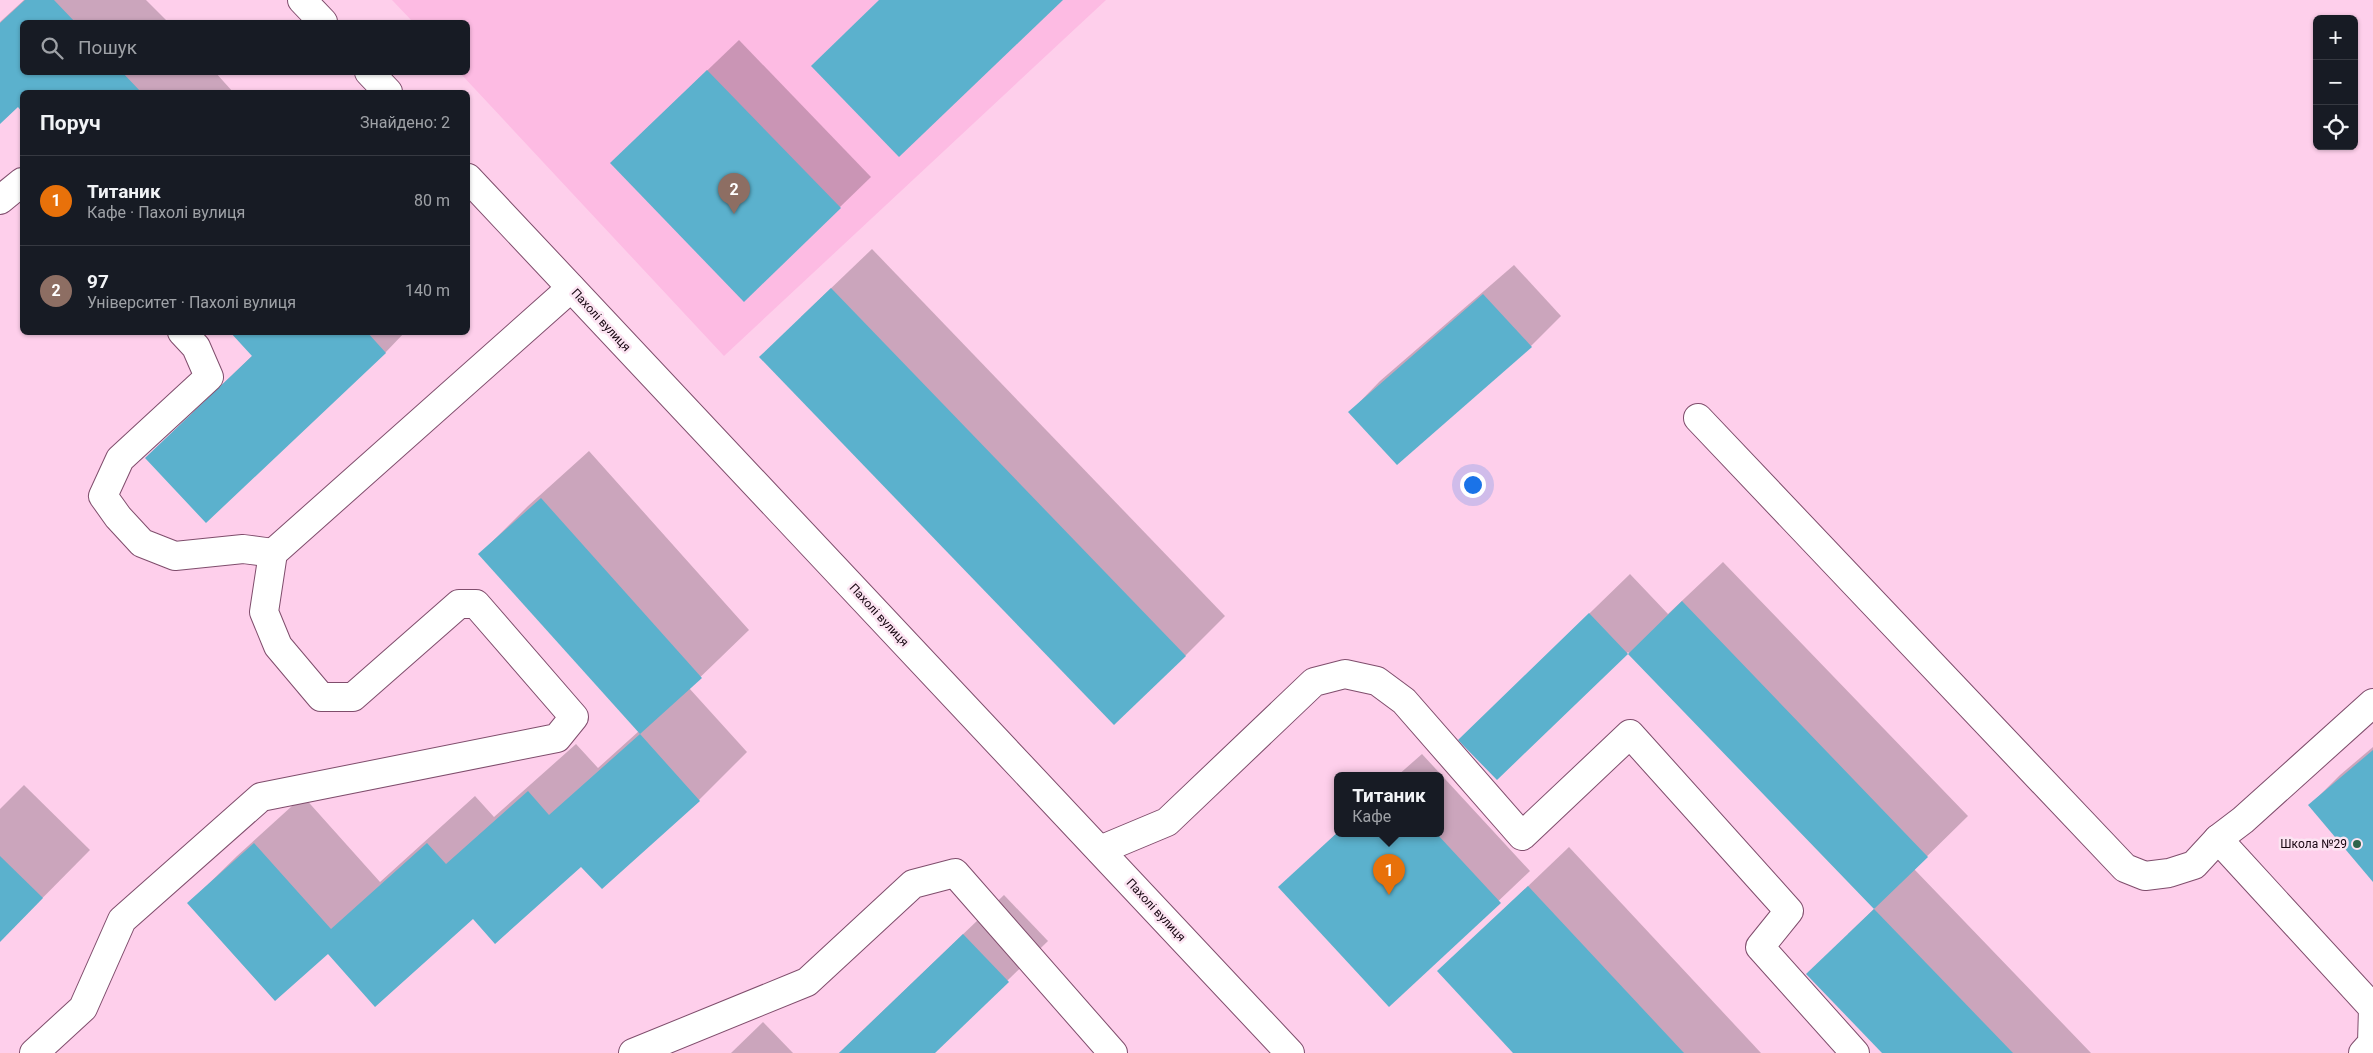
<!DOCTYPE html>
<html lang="uk">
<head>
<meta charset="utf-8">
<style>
	:root { --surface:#171b24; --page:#242831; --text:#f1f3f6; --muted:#9ea1a6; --line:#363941; --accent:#db2777 }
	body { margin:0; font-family:Roboto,sans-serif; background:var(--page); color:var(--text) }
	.controls { position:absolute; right:15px; top:15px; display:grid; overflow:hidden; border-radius:8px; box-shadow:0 1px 4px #0004 }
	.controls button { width:45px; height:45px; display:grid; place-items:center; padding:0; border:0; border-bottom:1px solid var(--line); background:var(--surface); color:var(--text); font:25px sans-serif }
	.you { position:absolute; left:1472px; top:484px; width:18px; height:18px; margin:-12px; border:4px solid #fff; border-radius:50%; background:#1a73e8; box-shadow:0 0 0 8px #1a73e833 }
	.badge { display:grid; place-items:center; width:32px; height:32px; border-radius:50%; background:var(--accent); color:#fff; font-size:16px; font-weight:700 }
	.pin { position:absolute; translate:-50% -41px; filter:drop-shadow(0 1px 2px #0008) }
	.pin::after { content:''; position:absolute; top:26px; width:18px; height:15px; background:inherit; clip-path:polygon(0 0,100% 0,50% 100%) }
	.popup { position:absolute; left:1334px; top:772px; width:110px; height:65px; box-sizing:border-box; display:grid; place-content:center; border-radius:8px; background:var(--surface); filter:drop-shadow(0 1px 4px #0005); font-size:16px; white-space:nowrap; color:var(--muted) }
	.popup b { font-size:19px; color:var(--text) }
	.popup::after { content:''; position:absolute; left:50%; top:100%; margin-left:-10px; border:10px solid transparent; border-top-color:var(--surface) }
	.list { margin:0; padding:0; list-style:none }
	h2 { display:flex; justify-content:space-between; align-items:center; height:65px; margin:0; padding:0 20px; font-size:21px }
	h2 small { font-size:16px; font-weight:400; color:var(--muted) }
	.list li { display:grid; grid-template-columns:32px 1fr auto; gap:15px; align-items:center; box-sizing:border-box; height:90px; padding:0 20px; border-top:1px solid var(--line) }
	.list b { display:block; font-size:19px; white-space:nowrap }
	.list p { margin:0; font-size:16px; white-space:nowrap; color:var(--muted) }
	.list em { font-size:16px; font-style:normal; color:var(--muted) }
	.icon { flex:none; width:28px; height:28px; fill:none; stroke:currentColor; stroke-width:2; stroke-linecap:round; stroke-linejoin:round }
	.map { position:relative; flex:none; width:2373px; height:1053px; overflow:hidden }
	.search { position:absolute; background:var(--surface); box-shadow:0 1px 4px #0004; left:20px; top:20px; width:450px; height:55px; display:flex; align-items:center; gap:12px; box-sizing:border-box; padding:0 18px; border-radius:8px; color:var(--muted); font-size:19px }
	.panel { position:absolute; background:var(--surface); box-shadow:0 1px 4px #0004; left:20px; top:90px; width:450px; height:245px; border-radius:8px }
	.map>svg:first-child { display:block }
	.built { fill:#fdbbe3 }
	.shadow { fill:#0003 }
	.building { fill:#5bb1cd }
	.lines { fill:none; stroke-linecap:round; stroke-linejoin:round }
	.minor-casing { stroke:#7f4d6c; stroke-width:30 }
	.minor { stroke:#fff; stroke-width:28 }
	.poi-dot { fill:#2e654c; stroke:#fce4f2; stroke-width:2 }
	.labels { text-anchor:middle; stroke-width:5; stroke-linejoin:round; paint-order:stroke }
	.street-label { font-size:12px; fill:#160510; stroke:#fce4f2 }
	.poi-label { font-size:12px; fill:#160510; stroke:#fce4f2; text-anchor:end }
</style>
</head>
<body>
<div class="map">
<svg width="2373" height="1053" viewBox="0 0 2373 1053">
	<rect width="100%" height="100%" fill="#fecfeb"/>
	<path class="built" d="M392,0h714l-382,356 -264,-283 8,-1v-50h-55z"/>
	<g class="shadow">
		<path d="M24,0h122l22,22h-146v50h193l18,20h-211v18l-4,-4 -18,17v-101z"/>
		<path d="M739,40l132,137 -127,123 -102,-167z"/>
		<path d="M872,249l353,367 -40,40 -384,-339z"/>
		<path d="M1514,265l47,51 -30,30 -181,66 30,-31z"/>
		<path d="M231,332h174l-20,21 -239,105 107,-103z"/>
		<path d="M589,451l160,179 -60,58 58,64 -48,48 -97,87 -21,-22 -108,53 -145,34 -139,-49 48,-47 66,-60 77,86 95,-86 19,21 82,-73 22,24 41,-37 -159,-177 48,-48z"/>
		<path d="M1723,562l245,254 -54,53 177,184h-207l-36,-119 27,-26 -247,-256 -131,126 -38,-38 171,-166 38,40z"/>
		<path d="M2373,747v134l-63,-76 30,-30z"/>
		<path d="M1422,754l108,117 -141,134 -109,-118 58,-55v2h102v-58h-43z"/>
		<path d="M24,785l66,65 -90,91v-132z"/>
		<path d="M1569,847l192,206h-246l-76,-82z"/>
		<path d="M1004,895l44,46 -115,112h-94z"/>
		<path d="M763,1022l30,31h-62z"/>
	</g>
	<g class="building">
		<path d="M25,0h29l21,22h-53v50h100l19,20h-119v20l-4,-5 -18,17v-101z"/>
		<path d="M879,0h184l-164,157 -88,-91z"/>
		<path d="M707,70l134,138 -97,94 -134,-139z"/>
		<path d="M831,288l355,368 -72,69 -355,-368z"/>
		<path d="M1483,294l49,53 -135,118 -49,-53z"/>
		<path d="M230,332h137l19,21 -180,170 -61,-65 107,-102z"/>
		<path d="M541,498l161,180 -62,56 -162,-180z"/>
		<path d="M1682,601l246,256 -54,52 -246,-255 -131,126 -39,-40 131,-127 39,41z"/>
		<path d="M640,734l60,67 -98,88 -21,-22 -86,77 -22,-25 -98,88 -47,-53 -53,47 -88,-98 67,-60 77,86 96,-86 19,21 82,-73 21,24z"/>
		<path d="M2373,750v132l-65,-77z"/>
		<path d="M1338,832l99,2 64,69 -112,104 -111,-120z"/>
		<path d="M0,856l43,42 -43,44z"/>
		<path d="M1528,886l156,167h-171l-76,-82z"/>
		<path d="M1874,909l139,144h-131l-76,-79z"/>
		<path d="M963,934l46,48 -74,71h-96z"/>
	</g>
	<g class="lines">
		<defs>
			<g id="minor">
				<path d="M302,0l21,22"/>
				<path d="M369,72l19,20"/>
				<path d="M468,178l822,875"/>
				<path d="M0,200l22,-18"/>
				<path d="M182,332l14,15 13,30 -89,82 -17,37 15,21 24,26 33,13 68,-7 30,4"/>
				<path d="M1698,418l427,450 20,8 24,-3 25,-8 24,-26 155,169 -1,35 -9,10"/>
				<path d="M2218,839l25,-19 130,-117"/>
				<path d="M1100,850l67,-28 147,-140 31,-8 32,7 27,20 118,135 108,-102 159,177 -29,36 95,106"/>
				<path d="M34,1053l49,-45 39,-88 139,-123 296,-59 17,-21 -98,-113h-17l-106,93h-32l-43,-51 -14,-34 9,-59 298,-265"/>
				<path d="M633,1053l174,-71 106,-98 42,-11 158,180"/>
			</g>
		</defs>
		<use href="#minor" class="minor-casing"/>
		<use href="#minor" class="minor"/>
	</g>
	<circle class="poi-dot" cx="2357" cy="844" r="5"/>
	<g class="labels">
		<g class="street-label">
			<text transform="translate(601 320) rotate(47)" y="4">Пахолі вулиця</text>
			<text transform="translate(879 615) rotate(47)" y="4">Пахолі вулиця</text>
			<text transform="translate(1156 910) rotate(47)" y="4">Пахолі вулиця</text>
		</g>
		<g class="poi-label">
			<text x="2347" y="848">Школа №29</text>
		</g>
	</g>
</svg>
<div class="controls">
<button>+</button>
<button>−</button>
<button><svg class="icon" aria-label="locate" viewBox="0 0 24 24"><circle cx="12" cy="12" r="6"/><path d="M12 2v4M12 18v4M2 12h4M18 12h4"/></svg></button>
</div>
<div class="you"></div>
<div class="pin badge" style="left:1389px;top:895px;background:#e8710a">1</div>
<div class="popup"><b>Титаник</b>Кафе</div>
<div class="pin badge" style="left:734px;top:214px;background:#8d6e63">2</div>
<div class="search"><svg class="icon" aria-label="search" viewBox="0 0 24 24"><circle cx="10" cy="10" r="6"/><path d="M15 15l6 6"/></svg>Пошук</div>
<section class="panel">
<h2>Поруч<small>Знайдено: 2</small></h2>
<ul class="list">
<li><span class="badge" style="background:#e8710a">1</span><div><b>Титаник</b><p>Кафе · Пахолі вулиця</p></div><em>80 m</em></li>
<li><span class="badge" style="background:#8d6e63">2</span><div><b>97</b><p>Університет · Пахолі вулиця</p></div><em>140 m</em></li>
</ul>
</section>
</div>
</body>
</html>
